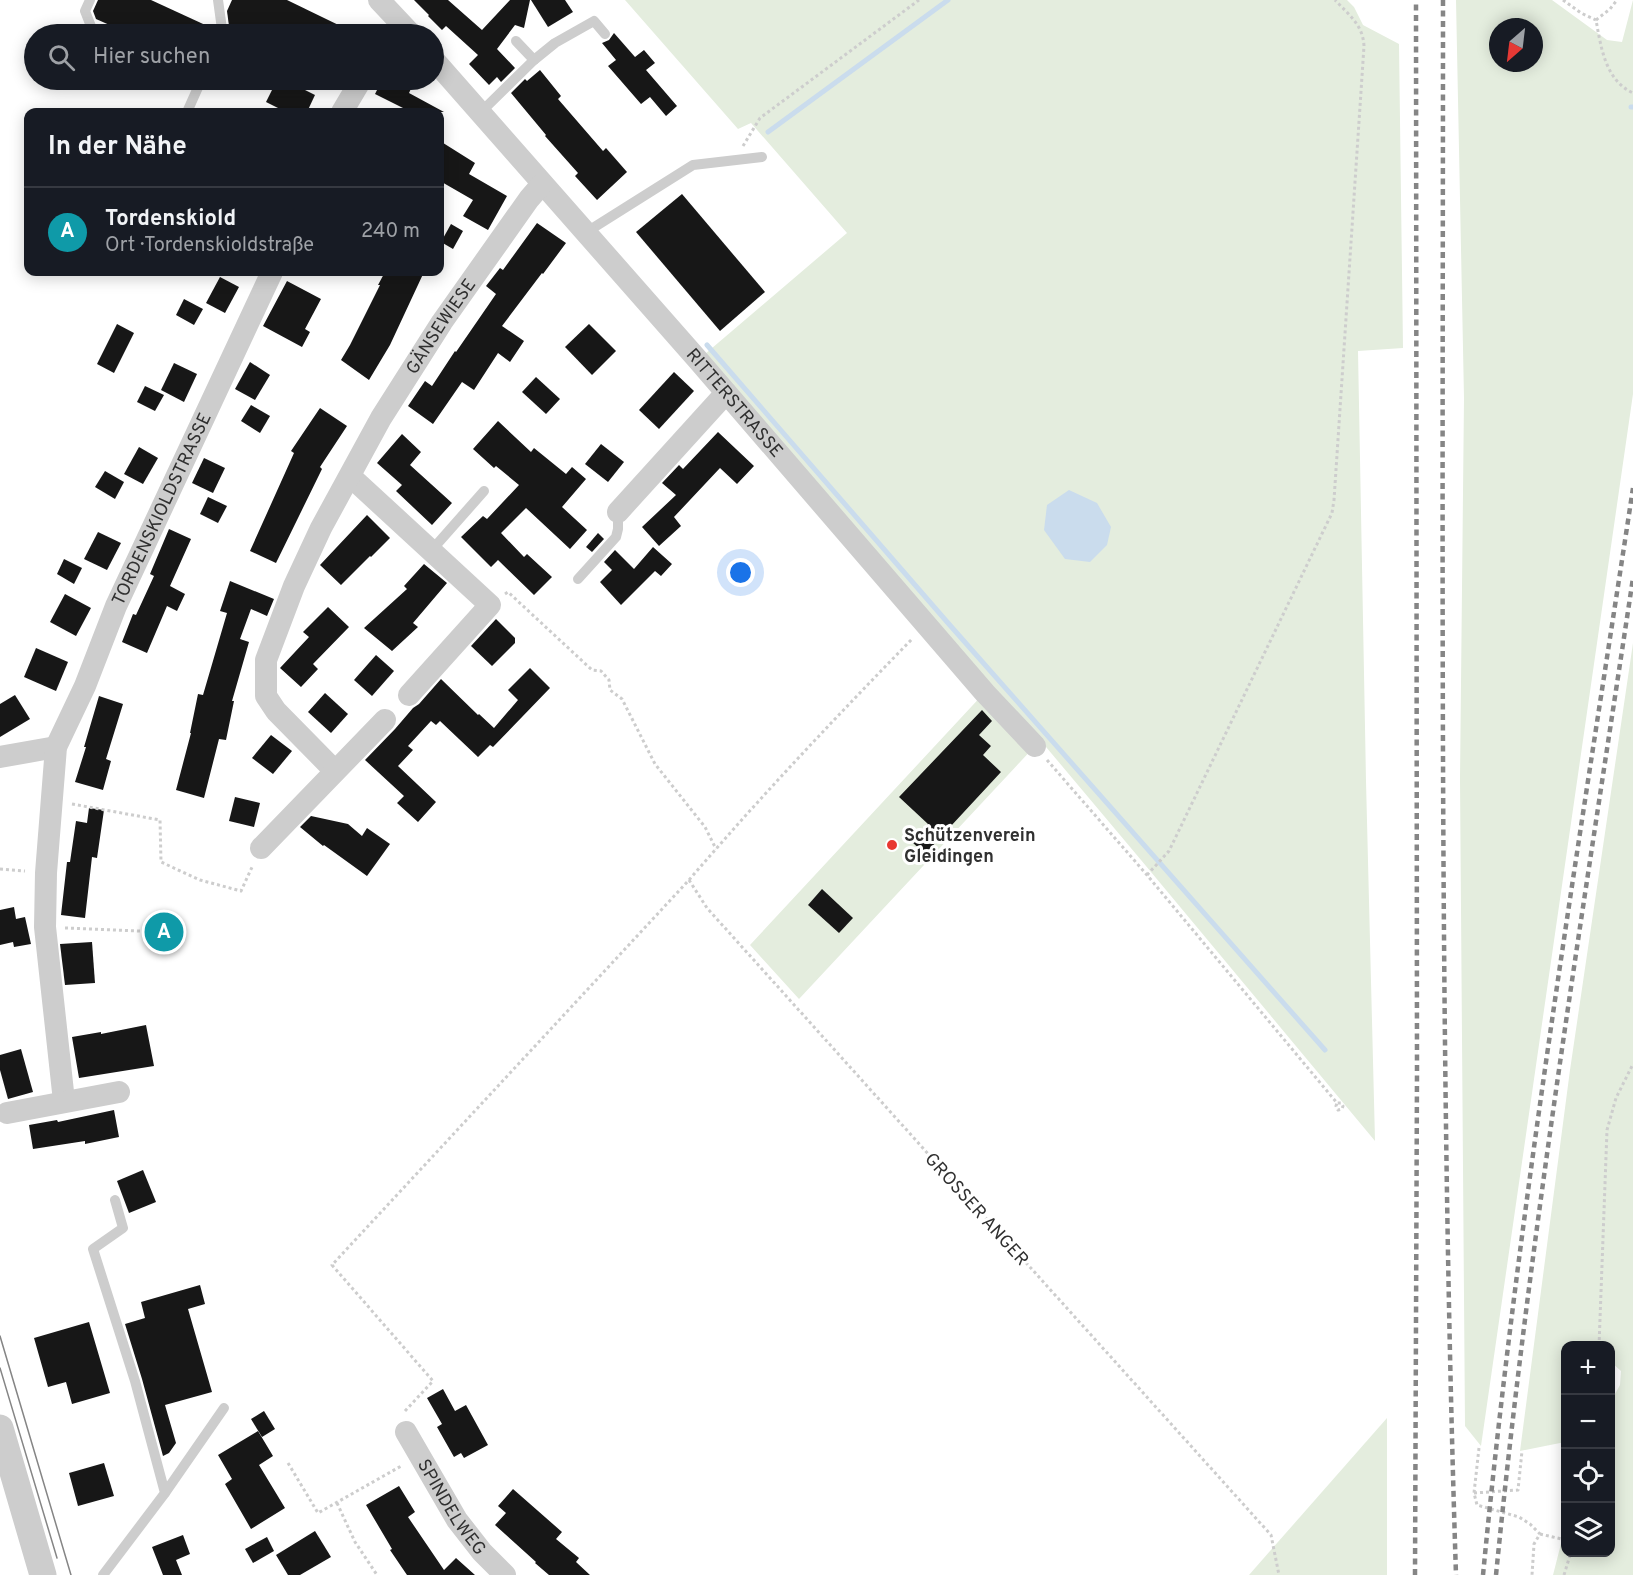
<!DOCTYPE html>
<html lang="de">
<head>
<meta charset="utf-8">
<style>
	:root { --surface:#171b24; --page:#20242c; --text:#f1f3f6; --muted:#9ea1a6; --line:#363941; --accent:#1a73e8 }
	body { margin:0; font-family:Overpass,sans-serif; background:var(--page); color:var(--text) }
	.controls { position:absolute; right:18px; bottom:18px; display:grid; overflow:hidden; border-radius:12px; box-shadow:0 3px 15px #0003 }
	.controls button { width:54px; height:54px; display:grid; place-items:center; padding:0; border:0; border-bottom:2px solid var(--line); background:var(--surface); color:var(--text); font:30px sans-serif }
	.compass { position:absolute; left:1489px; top:18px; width:54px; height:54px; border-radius:50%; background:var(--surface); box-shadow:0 3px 15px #0003; rotate:208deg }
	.you { position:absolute; left:741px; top:573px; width:21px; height:21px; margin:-15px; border:4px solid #fff; border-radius:50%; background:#1a73e8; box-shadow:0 0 0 9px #1a73e833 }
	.badge { display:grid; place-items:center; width:39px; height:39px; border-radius:50%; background:var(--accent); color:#fff; font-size:20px; font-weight:700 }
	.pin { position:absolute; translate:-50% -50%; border:3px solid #fff; box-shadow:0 2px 6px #0006 }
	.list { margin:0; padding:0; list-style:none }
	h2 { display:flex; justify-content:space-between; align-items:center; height:78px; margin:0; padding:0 24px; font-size:26px }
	h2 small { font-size:20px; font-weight:400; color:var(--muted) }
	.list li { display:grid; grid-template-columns:39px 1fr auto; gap:18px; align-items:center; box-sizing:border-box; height:90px; padding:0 24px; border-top:2px solid var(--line) }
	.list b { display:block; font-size:22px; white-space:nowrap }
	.list p { margin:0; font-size:20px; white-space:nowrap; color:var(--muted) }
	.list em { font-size:20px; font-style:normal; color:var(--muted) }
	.icon { flex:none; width:33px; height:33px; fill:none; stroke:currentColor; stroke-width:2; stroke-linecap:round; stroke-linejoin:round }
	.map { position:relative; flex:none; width:1633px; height:1575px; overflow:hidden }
	.search { position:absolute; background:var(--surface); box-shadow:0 3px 15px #0003; left:24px; top:24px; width:420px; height:66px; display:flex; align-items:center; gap:15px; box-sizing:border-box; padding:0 21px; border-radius:33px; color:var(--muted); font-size:22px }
	.panel { position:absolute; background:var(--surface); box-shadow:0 3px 15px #0003; left:24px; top:108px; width:420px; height:168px; border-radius:12px }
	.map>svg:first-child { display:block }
	.green { fill:#e4edde; fill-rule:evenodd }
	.water { fill:#cadced }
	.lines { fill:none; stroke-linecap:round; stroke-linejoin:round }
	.stream { stroke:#cadced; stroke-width:5 }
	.building { fill:#171717 }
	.path { stroke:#cdcdcd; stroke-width:3; stroke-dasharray:3 3; stroke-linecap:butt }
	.service { stroke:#cdcdcd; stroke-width:10 }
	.minor { stroke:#cdcdcd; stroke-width:22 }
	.tertiary { stroke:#cdcdcd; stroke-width:27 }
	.tram { stroke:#858585; stroke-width:1.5 }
	.rail { stroke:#858585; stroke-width:4.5; stroke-dasharray:6 4.5; stroke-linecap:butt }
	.poi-dot { fill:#e83731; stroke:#fff; stroke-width:2 }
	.labels { text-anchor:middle; stroke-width:6; stroke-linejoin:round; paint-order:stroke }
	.street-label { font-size:18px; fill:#303030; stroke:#fff }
	.poi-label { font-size:18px; font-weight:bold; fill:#303030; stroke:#fff; text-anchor:start }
</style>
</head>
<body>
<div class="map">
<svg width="1633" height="1575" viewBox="0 0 1633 1575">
	<rect width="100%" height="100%" fill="#fff"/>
	<g class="green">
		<path d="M625,0h722l7,7 9,18 36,19 4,304 -45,3 8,430 9,360 -234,-281 -100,-119 -6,5 -236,253 -49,-54 235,-253 -287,-332 149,-127 -96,-110 -13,6z"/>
		<path d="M1456,0h96l55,40 15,2 11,-42v394l-152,1052 -16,-20 -5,-647 4,-381zM1498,27h36v36h-36z"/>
		<path d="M1633,643v932h-80l12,-47 1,24h44l1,-151 9,-16 1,-14 -10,-9 -1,-16h-44l-1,96 -45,9 50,-381z"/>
		<path d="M1387,1418v157h-138z"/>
	</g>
	<path class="water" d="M1069,490l28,13 14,24 -4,18 -17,17 -25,-3 -21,-29 3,-25z"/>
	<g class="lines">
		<g class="stream">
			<path d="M1631,107h2"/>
			<path d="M768,132l180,-132"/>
			<path d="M707,345l241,278 377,427"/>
		</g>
	</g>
	<g class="building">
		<path d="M98,0h53l63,29 -1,5h-83l-34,-15 -3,-8z"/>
		<path d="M232,0h55l70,34h-109l-19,-8 -2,-15z"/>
		<path d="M414,0h34l34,30 28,-30h20l-6,28 -9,-3 -18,24 18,19 -14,14 -4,-5 -8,8 -20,-21 9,-9 -32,-29 -4,4 -14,-14 1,-1z"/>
		<path d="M531,0h34l8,12 -25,15z"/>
		<path d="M614,33l21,24 9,-7 11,13 -9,7 31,36 -11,10 -16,-19 -9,7 -33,-38 8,-6 -14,-17 7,-3z"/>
		<path d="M540,70l21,26 -3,3 45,52 3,-3 21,24 -30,28 -22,-24 3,-3 -33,-37 1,-1 -35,-42 14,-14 2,2z"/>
		<path d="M277,80h8l30,15 -8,17h-21l-20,-10z"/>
		<path d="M382,80h33l-6,13 35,19h-33l-36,-18z"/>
		<path d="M440,141l35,22 -6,11 38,22 -19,34 -25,-14 10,-16 -33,-19z"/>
		<path d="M682,194l83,98 -45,39 -84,-99z"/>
		<path d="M537,223l29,20 -23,31 -1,-1 -40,53 22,15 -14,21 -12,-9 -24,37 -12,-8 -29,42 -25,-18 17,-25 7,5 23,-35 1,1 40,-58 -10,-8 14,-18 3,2z"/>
		<path d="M451,224l12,7 -10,18 -12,-7z"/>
		<path d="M385,272h39l-34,73 -21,35 -28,-20 9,-15 30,-60h-2z"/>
		<path d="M220,277l19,10 -14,26 -19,-10z"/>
		<path d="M287,281l34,18 -16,30 5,3 -8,15 -39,-21z"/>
		<path d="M184,299l19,10 -9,16 -18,-10z"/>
		<path d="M117,324l17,9 -20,40 -17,-9z"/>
		<path d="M589,324l27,27 -24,24 -27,-28z"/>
		<path d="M250,362l20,13 -15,25 -20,-11z"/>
		<path d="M174,363l23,11 -13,28 -23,-12z"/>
		<path d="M674,372l20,19 -35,38 -20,-19z"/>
		<path d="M536,377l24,22 -14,15 -24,-22z"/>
		<path d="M145,386l19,9 -9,16 -18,-9z"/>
		<path d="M251,405l19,11 -10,17 -19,-12z"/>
		<path d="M320,408l27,18 -27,41 2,2 -46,94 -26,-12 44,-98 -3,-2z"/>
		<path d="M498,421l33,31 3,-4 32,26 6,-7 14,12 -24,28 25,23 -17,19 -44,-41 -25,25 23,24 3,-3 25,23 -18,18 -36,-35 -7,7 -30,-30 22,-21 4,3 32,-34 -23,-19 -2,2 -21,-19z"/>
		<path d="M718,432l36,34 -17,18 -17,-16 -46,49 7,9 -22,20 -17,-19 34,-32 -14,-12 17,-18 4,4z"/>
		<path d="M402,434l19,18 -11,13 42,38 -20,22 -36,-34 6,-6 -25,-22z"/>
		<path d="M601,444l23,18 -16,20 -23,-18z"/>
		<path d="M139,447l19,11 -15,26 -19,-10z"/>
		<path d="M204,458l21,10 -12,25 -21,-10z"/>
		<path d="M105,471l19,11 -9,17 -20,-12z"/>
		<path d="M208,497l19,9 -9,17 -18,-9z"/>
		<path d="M367,515l23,23 -19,19 -1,-1 -29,29 -21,-20z"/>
		<path d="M169,529l22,10 -21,47 15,8 -8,17 -10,-5 -20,47 -25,-11 11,-28 3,1 18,-39 -4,-2z"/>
		<path d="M98,532l23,11 -14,27 -23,-11z"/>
		<path d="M598,533l6,6 -12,13 -6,-5z"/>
		<path d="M653,547l19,17 -11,12 -6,-5 -34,34 -21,-23 12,-12 -8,-8 11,-12 19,19z"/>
		<path d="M64,559l18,9 -8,16 -17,-10z"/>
		<path d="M424,564l23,19 -34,40 5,4 -26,24 -28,-23 43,-39 -3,-3z"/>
		<path d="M230,581l44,18 -7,17 -16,-7 -11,30 9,3 -17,59h2l-8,39 -7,-1 -15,59 -28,-8 15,-57h-1l8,-39 5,1 24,-82 -7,-2z"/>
		<path d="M65,594l26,14 -15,28 -26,-14z"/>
		<path d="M328,607l21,20 -36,37 5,5 -17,18 -21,-19 29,-31 -6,-5z"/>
		<path d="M496,619l19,19v5l-23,23 -21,-20z"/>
		<path d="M36,648l32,14 -12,29 -32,-14z"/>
		<path d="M376,655l18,16 -22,25 -18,-16z"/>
		<path d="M530,668l20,20 -57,59 -3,-2 -12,12 -38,-36 -4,4 -5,-4 -23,25 5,4 -15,16 38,36 -18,20 -21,-19 7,-7 -39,-36 30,-31 18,-21 6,-4 22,-25 37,36 1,-1 15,14 24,-28 -10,-10z"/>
		<path d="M325,693l23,21 -17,19 -23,-21z"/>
		<path d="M15,695l15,24 -30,18v-33z"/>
		<path d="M99,696l24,8 -17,55 5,2 -8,29 -28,-8 11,-35h-2z"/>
		<path d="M982,710l10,11 -13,14 12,11 -8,9 18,17 -76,82 -13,-12 16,-18 -29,-27z"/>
		<path d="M271,735l21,16 -19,23 -21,-16z"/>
		<path d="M235,797l25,6 -6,24 -25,-6z"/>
		<path d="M89,808l15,2 -7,48 -5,-1 -7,61 -24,-3 6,-53h3l6,-41 11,2z"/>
		<path d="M311,816l37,8 14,12 5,-8 23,16 -23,32 -43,-31 -1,1 -23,-19z"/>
		<path d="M822,889l31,29 -14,15 -31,-28z"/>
		<path d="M14,907l2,12 9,-2 6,27 -17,3 -1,-5 -13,3v-35z"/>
		<path d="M92,942l3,41 -30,2 -5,-41z"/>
		<path d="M146,1025l8,41 -75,12 -7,-41 29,-5v2z"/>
		<path d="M21,1049l12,43 -25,7 -8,-29v-15z"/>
		<path d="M114,1110l5,27 -34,7v-3l-52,8 -4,-24 28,-5 1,2z"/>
		<path d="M143,1170l13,32 -27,11 -12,-32z"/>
		<path d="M200,1285l5,19 -17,5 24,83 -47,13 11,38 -7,10 -6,3 -21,-77 -17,-55 20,-6 -4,-16z"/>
		<path d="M89,1322l21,71 -38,11 -6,-22 -18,5 -14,-49z"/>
		<path d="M443,1389l12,22 11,-6 22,40 -24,13 -3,-5 -7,4 -17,-30 5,-3 -15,-26z"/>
		<path d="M264,1411l11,18 -13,8 -11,-18z"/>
		<path d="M258,1431l15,25 -14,9 26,43 -34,21 -26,-45 7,-5 -14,-24z"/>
		<path d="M104,1463l10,33 -36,10 -9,-33z"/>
		<path d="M399,1486l16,26 -7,5 36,53 12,-12 19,17h-68l-17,-25 2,-1 -26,-44z"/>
		<path d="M513,1489l49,43 -6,7 23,19 -3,4 14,13h-41l-14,-12 1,-1 -41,-37 11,-12 -8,-7z"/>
		<path d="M315,1531l16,26 -31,18h-12l-12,-20z"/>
		<path d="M183,1535l7,19 -14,6 6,15h-19l-11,-28z"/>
		<path d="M267,1537l7,14 -21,12 -8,-14z"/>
	</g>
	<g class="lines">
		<g class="path">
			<path d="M1563,0l18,13 15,7c5,27 9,60 37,73"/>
			<path d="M1596,20l14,-11 7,-9"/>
			<path d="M743,146l17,-28 159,-118"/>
			<path d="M505,594l3,-2 84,78 9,1 8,9 1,10 12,9 33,65 50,63 11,22"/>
			<path d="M1047,760l100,115 190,228 -1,3 2,4 4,-1 1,-3 -2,-3h-4"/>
			<path d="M72,804l88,16 1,42 39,18 41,11 12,-26"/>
			<path d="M0,869l25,2"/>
			<path d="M1147,875l22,-24 163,-338 2,-13 30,-454c-1,-21 -15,-31 -29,-46"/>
			<path d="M689,880l18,28 564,627 8,40"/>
			<path d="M65,928l99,4"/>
			<path d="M1599,1346l8,-216 9,-32 17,-34"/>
			<path d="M405,1411l28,-30 -101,-116 357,-385c72,-84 147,-163 224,-242"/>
			<path d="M1479,1448l-5,45 3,12 42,12 11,7 10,10 -6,10 -2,31"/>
			<path d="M288,1463l30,50 85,-48"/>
			<path d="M1474,1493l44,-3 4,-39"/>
			<path d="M337,1503l18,39 22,33"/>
			<path d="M1540,1534l26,6"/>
			<path d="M1564,1575l7,-23"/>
		</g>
		<g class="service">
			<path d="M90,0l-5,11 9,23"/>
			<path d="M218,0l4,29 -2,5"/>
			<path d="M516,41l18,19"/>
			<path d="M187,112l13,-29"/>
			<path d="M480,113l54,-53 21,-17 39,-22 11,13"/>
			<path d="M585,233l108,-68 69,-8"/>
			<path d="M431,551l53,-60"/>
			<path d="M578,579l38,-42 2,-8v-17"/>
			<path d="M165,1493l59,-85"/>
			<path d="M103,1575l62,-82 -30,-112 -42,-132 30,-21 -8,-28"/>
		</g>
		<g class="minor">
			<path d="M379,0l32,34"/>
			<path id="s1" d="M434,60l264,300 287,333 50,53"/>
			<path d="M342,112l19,-32"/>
			<path d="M350,476l140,129 -81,90"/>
			<path d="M618,512l108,-119"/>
			<path d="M0,757l56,-10"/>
			<path id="s2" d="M335,771l-59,-60 -10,-15v-36l28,-74 27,-58 60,-110 61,-96 87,-123 13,-15"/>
			<path d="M261,848l124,-128"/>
			<path id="s3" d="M64,1101l-19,-174 1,-54 10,-126 29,-61 31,-80 156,-334"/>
			<path d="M7,1113l112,-21"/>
			<path id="s4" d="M406,1432l51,88 25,32 23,23"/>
		</g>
		<path class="tertiary" d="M0,1428l43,147"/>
		<g class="tram">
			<path d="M0,1336l71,239"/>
			<path d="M0,1368l57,190"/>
		</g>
		<g class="rail">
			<path d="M1443,0c0,525 -4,1050 13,1575"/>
			<path d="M1415,1575l2,-503 -1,-1072"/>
			<path d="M1483,1575c35,-364 95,-725 150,-1087"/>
			<path d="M1496,1575c33,-334 87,-665 137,-997"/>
		</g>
	</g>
	<circle class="poi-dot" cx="892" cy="845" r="6"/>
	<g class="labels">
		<g class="street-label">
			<text dy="6" stroke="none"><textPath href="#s2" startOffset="516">GÄNSEWIESE</textPath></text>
			<text dy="6" stroke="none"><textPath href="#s1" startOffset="456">RITTERSTRASSE</textPath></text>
			<text dy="6" stroke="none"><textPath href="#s3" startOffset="616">TORDENSKIOLDSTRASSE</textPath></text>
			<text transform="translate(977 1209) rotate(48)" y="6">GROSSER ANGER</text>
			<text dy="6" stroke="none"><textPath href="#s4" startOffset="88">SPINDELWEG</textPath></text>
		</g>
		<g class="poi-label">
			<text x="904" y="841">Schützenverein<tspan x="904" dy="21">Gleidingen</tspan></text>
		</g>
	</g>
</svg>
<div class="controls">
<button>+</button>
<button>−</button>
<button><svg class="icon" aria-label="locate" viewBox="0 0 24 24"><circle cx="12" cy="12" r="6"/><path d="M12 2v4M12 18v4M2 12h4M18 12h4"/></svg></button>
<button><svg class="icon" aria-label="layers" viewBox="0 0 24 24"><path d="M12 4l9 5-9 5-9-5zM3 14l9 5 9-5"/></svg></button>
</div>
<svg class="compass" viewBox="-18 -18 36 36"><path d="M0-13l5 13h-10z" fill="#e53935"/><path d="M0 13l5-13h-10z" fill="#9ea1a6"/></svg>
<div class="you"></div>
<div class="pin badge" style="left:164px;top:932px;background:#0f9aa8">A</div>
<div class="search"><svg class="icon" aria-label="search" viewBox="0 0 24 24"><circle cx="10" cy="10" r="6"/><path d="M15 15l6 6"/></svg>Hier suchen</div>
<section class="panel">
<h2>In der Nähe<small></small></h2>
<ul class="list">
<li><span class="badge" style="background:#0f9aa8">A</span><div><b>Tordenskiold</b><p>Ort · Tordenskioldstraße</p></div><em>240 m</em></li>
</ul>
</section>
</div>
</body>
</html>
